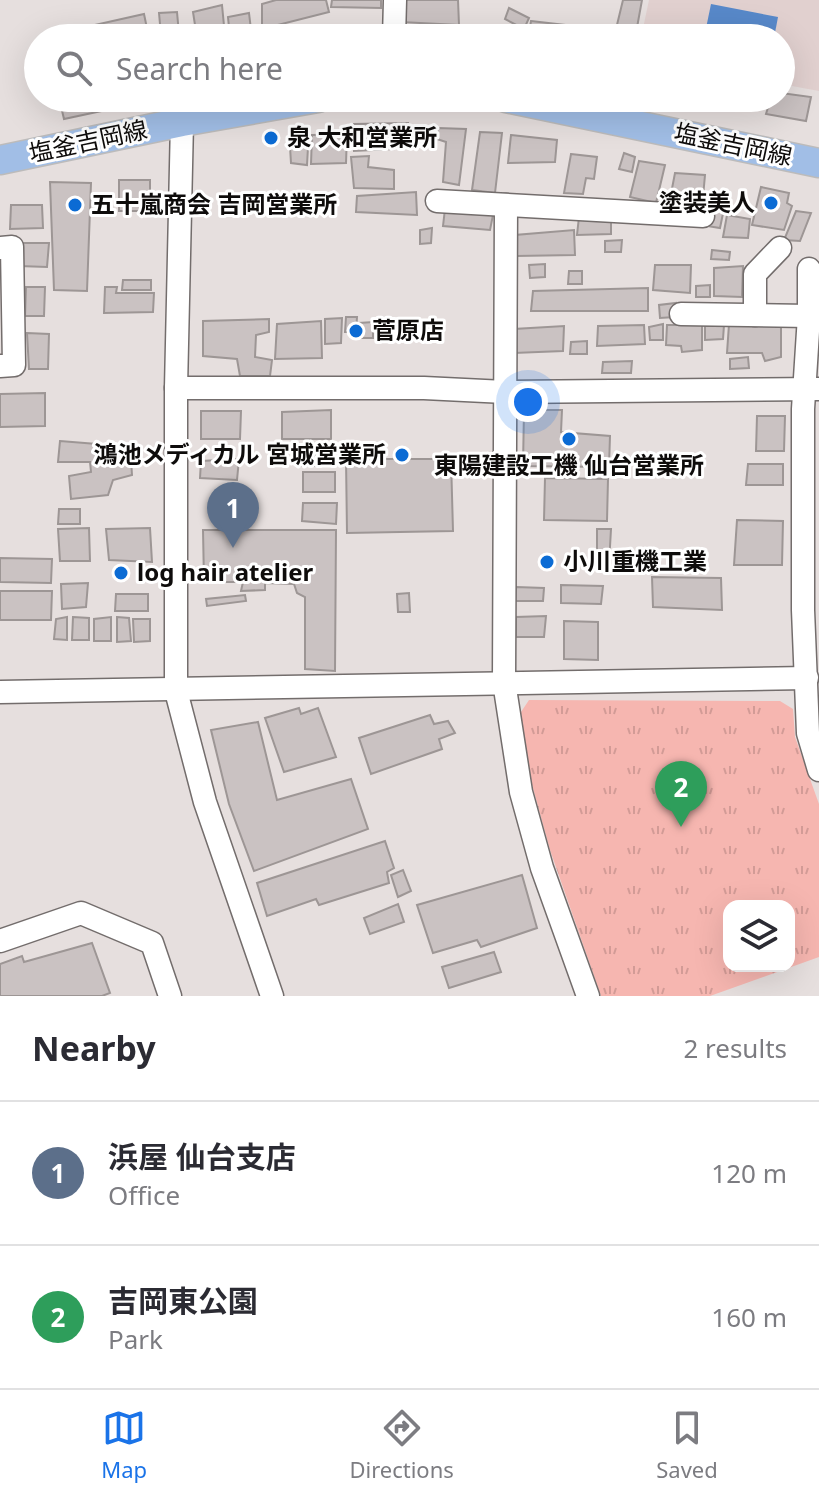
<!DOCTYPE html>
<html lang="en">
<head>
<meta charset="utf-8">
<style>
	:root { --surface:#fff; --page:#f2f2f3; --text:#2b2b33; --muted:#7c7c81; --line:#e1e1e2; --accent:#1a73e8 }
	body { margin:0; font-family:"Noto Sans","Noto Sans JP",sans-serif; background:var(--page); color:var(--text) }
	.controls { position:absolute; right:24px; bottom:24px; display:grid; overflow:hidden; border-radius:16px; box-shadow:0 8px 32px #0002 }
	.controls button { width:72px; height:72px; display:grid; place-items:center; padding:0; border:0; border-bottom:2px solid var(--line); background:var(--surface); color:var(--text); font:40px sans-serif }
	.you { position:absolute; left:528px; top:402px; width:28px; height:28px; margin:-20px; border:6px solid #fff; border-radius:50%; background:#1a73e8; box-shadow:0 0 0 12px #1a73e833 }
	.badge { display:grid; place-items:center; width:52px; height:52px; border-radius:50%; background:var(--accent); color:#fff; font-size:26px; font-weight:700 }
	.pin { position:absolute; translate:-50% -66px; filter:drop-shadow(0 2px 4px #0008) }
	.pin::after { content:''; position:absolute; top:42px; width:28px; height:24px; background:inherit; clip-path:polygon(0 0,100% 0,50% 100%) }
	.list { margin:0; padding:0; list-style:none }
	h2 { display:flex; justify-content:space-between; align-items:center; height:104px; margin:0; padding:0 32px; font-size:34px }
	h2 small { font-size:26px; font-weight:400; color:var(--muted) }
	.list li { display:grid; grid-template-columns:52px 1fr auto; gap:24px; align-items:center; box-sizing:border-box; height:144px; padding:0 32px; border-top:2px solid var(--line) }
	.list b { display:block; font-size:30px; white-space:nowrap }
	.list p { margin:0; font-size:26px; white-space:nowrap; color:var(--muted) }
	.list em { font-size:26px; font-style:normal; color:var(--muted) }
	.icon { flex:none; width:44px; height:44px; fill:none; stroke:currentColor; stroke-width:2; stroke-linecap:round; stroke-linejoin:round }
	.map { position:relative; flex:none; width:819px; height:996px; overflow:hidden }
	.search { position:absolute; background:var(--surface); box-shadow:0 8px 32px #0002; left:24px; right:24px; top:24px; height:88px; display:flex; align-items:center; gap:20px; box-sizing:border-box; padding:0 28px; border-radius:44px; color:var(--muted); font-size:30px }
	.sheet { height:392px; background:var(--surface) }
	nav { display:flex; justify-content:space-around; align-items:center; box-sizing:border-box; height:112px; border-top:2px solid var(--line); background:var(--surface); font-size:22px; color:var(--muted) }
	nav a { display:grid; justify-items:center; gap:4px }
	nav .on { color:var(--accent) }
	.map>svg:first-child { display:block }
	.built { fill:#e1d0cf }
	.park { fill:url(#park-tufts); fill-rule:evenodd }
	.water { fill:#5889ca }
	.building { fill:#cac2c2; stroke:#9d9695; stroke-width:2 }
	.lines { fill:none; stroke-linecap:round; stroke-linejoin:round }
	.minor-casing { stroke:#736d6c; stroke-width:25 }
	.major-casing { stroke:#bcbbbb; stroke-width:31 }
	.minor { stroke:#fff; stroke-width:22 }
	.major { stroke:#a1bee6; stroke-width:28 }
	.poi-dot { fill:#0b6bd4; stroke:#fff; stroke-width:3 }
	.labels { text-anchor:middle; stroke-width:6; stroke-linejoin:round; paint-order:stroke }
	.poi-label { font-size:24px; font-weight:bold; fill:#0e0c0b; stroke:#fff; text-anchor:start }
	.street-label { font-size:24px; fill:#0e0c0b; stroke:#fff }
</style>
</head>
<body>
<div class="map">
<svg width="819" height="996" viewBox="0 0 819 996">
	<defs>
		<pattern id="park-tufts" width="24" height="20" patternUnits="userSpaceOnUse" patternTransform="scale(2)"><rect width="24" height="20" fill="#f6b6b0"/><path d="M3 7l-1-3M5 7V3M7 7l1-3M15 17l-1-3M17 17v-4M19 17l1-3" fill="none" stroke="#d29b96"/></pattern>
	</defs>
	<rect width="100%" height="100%" fill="#e6dfde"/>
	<path class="built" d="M649,0h170v91l-38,-7v-46h-123l-16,-5z"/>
	<path class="park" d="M529,700l251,1 13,8 2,28 24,67v153l-109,39h-109l-51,-146 -19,-69 -12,-66zM729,906h60v60h-60z"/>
	<path class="water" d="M711,4l67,13 -4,21h-70z"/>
	<g class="building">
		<path d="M276,0h50l3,12 -67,17v-25z"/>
		<path d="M332,0h49v8l-50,-1z"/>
		<path d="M402,0h56l1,25 -58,-3z"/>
		<path d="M623,0h19l-6,33 -20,-4z"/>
		<path d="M222,5l3,31 -28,2 -4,-26z"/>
		<path d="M509,8l20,10 -5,11 -19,-10z"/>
		<path d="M177,12l2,22 -18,1 -2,-22z"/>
		<path d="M249,13l3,25h-22l-2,-21z"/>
		<path d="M144,14l5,24h-99v-3z"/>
		<path d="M531,21l51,6 -1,11h-53z"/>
		<path d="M781,93l30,4 -5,24 -40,-7 5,-16h10z"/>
		<path d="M59,98h99v1l-94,20z"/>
		<path d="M408,123v19h-15l1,7 -40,2v-27z"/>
		<path d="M438,128l28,1 -7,56 -16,-3 3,-40 -9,-3z"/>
		<path d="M309,129l-2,36 -16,-2 -2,-33z"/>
		<path d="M480,132l22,1 -7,60 -23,-3z"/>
		<path d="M347,134l-1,29 -35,1 1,-29z"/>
		<path d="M511,135l46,5 -2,22 -47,1z"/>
		<path d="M624,153l11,4 -3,15 -13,-3z"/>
		<path d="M571,154l26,3 -3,22 -8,-1 -3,16 -19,-1z"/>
		<path d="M369,156l-1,11 26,3v19l-40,-1 -3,-31z"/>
		<path d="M639,161l26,4 -9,38 -26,-6z"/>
		<path d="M675,173l30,2 -3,33 -33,-4z"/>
		<rect x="119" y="180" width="31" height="31"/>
		<path d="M50,182l41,1 -4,108 -33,-1z"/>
		<path d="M761,187l28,6 -2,10 5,3 -8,24 -32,-5z"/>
		<path d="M416,192l1,23 -61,-3 1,-16z"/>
		<path d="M727,194l-7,34 -13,-2 3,-30z"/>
		<path d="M11,205h31l1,23 -33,1z"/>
		<path d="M445,209l49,1 -4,20 -47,-4z"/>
		<path d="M796,211l15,2 -11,28 -16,-1z"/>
		<path d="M727,215l23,4 -2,19 -25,-1z"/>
		<path d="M579,217h32v17l-34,1z"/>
		<path d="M432,228l-1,15 -11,1v-14z"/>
		<path d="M574,230l1,25 -59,1 -1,-21z"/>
		<path d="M622,240l-1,12h-16v-11z"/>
		<path d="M21,243h28l-2,24 -28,-1z"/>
		<path d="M712,250l18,2 -1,8 -18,-1z"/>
		<path d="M545,264v13l-15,1 -1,-13z"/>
		<path d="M655,265h36l-1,28 -37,-3z"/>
		<path d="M743,266l-1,31 -28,-1v-28z"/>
		<path d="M569,271h13v13h-14z"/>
		<path d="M123,280h28v10h-29z"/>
		<path d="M710,285v12h-14v-11z"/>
		<path d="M26,287h19l-1,29h-19z"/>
		<path d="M105,287h12l-1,6h38l-1,19 -49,1z"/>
		<path d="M648,288v23h-117l2,-20z"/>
		<path d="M676,303l-1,14 -15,1 -1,-13z"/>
		<path d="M346,317h11l-1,15h-11z"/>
		<path d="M342,318l-1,25 -16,1v-25z"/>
		<path d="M269,319v13l-13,3 -1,22 17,3 -2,16h-30l-3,-17 -34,-3v-35z"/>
		<path d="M321,321l1,37 -47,1 2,-35z"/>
		<path d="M373,322v16h-16l2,-15z"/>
		<path d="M663,324v16h-13l-1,-13z"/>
		<path d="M729,324l52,2v31l-16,4 -3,-8h-35z"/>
		<path d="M644,325l1,19 -48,2 1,-20z"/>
		<path d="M667,325h35v25l-20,2 -1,-6 -15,-1z"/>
		<path d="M724,325l-1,14 -18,1v-14z"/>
		<path d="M564,326l-1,25 -49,2v-24z"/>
		<path d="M27,333l22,1 -1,35h-19z"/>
		<path d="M587,341v13h-17l1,-12z"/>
		<path d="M748,357l1,11 -19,1v-10z"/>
		<path d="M632,361l-1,12h-29l1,-11z"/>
		<path d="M45,393v33l-45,1v-33z"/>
		<path d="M331,410v29h-49v-27z"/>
		<path d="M524,410h38l-1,22 49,4 -1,31 -86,-1z"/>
		<path d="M201,411h40l-1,28h-39z"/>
		<path d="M757,416h28l-1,35h-28z"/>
		<path d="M60,441l37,3 22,5 12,11 1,15 -19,5 -5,15 -37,4 -2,-23 22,-4 -1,-10h-32z"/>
		<path d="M300,455h35l-1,11h-33z"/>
		<path d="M239,459l-2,21 -37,-2 1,-17z"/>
		<path d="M346,459h105l2,72 -106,2z"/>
		<path d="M748,464h35v21h-37z"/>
		<rect x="303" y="472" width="32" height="20"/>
		<path d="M545,478l63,1 -1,42 -63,-1z"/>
		<path d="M303,503h34l-1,21 -34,-3z"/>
		<path d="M59,509h21v15h-22z"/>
		<path d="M737,520l46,1 -1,44h-48z"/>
		<path d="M89,528l1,33h-30l-2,-32z"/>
		<path d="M150,528l2,34 -43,-2 -3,-31z"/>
		<path d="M597,529h14l-2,35h-12z"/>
		<path d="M203,530h133l-1,141 -30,-2v-72l-8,-4 -3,-9 -29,-1v7l-24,1 2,-9h-39z"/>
		<path d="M0,558l52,1 -1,24 -51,-1z"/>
		<path d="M652,577l69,1 1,32 -69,-3z"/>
		<path d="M88,583l-2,24 -24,2 -1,-25z"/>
		<path d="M561,585l42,1 -2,18 -40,-1z"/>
		<path d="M516,587l28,1 -1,13h-28z"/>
		<path d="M0,591h52l-1,29h-51z"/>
		<path d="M409,593l1,19h-12l-1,-18z"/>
		<path d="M116,594h32v17h-33z"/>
		<path d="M245,595l1,6 -39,5 -1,-7z"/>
		<path d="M546,616l-2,21h-28v-20z"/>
		<path d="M67,617v23l-13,-1 2,-20z"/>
		<path d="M73,617l16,1v22h-17z"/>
		<path d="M111,617v24h-17v-22z"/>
		<path d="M117,617l12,1 2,23 -14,1z"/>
		<path d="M133,619h17v22l-16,1z"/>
		<path d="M564,621l34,1v38l-34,-1z"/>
		<path d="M299,708l2,6 17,-6 18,49 -52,15 -19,-54z"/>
		<path d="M430,715l4,9 14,-3 7,12 -16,6 3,10 -71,25 -12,-36z"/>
		<path d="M258,722l19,78 74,-21 17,50 -114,42 -25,-67 -18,-74z"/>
		<path d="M385,841l9,27 -7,4 2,11 -70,22 -3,-6 -49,17 -10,-33z"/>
		<path d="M403,870l8,21 -13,6 -7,-22z"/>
		<path d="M522,875l15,53 -56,19 -4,-7 -44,13 -16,-48z"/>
		<path d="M398,904l6,18 -34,12 -6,-16z"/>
		<path d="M92,943l18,50 -8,3h-102v-32l22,-8 2,6z"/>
		<path d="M494,952l7,20 -52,16 -7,-21z"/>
	</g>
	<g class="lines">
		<defs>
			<g id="minor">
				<path d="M394,38l1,-38"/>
				<path d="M182,122l-6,266v303l29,111 67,194"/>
				<path d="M437,201l266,15"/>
				<path d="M506,205l-2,477 17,110 21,76 46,128"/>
				<path d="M0,248l12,-1 2,118 -14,1"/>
				<path d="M809,269v47l-6,93v201l5,123 11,37"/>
				<path d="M681,314l128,2"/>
				<path d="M755,315v-41l25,-26"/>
				<path d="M176,388h248l81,4 314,-3"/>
				<path d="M0,692l807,-14"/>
				<path d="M0,941l81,-28 71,30 18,53"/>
			</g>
			<g id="major">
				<path d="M506,98l313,65"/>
				<path d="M0,160l182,-38 136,-24"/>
			</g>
		</defs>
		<use href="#minor" class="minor-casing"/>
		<use href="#major" class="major-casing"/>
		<use href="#minor" class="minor"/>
		<use href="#major" class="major"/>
	</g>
	<g class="poi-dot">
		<circle cx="271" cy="138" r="8"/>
		<circle cx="771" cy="203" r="8"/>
		<circle cx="75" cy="205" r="8"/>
		<circle cx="356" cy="331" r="8"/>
		<circle cx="569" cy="439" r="8"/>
		<circle cx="402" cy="455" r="8"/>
		<circle cx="547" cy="562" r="8"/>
		<circle cx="121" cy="573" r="8"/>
	</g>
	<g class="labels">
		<g class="poi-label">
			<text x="287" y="146">泉 大和営業所</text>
			<text x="755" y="211" text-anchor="end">塗装美人</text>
			<text x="91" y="213">五十嵐商会 吉岡営業所</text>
			<text x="372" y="339">菅原店</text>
			<text x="386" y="463" text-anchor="end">鴻池メディカル 宮城営業所</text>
			<text x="569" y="474" text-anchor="middle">東陽建設工機 仙台営業所</text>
			<text x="563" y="570">小川重機工業</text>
			<text x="137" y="581">log hair atelier</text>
		</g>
		<g class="street-label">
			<text transform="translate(88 142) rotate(-12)" y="8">塩釜吉岡線</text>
			<text transform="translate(733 145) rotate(12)" y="8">塩釜吉岡線</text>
		</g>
	</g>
</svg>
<div class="controls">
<button><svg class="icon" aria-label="layers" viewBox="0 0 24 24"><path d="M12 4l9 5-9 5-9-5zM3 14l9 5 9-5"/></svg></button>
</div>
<div class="you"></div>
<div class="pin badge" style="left:233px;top:548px;background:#5c6f8a">1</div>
<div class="pin badge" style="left:681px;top:827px;background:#2e9e5b">2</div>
<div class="search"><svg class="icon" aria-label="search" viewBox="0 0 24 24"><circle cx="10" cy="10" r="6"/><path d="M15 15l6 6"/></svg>Search here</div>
</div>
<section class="sheet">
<h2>Nearby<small>2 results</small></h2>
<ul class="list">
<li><span class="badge" style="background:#5c6f8a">1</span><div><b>浜屋 仙台支店</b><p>Office</p></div><em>120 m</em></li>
<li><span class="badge" style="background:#2e9e5b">2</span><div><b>吉岡東公園</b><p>Park</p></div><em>160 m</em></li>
</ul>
</section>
<nav>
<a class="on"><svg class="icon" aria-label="map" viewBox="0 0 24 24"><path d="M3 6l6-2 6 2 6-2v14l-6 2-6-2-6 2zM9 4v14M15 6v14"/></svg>Map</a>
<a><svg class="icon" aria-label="directions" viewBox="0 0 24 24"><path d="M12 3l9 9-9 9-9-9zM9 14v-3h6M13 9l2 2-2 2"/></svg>Directions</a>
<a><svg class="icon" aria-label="saved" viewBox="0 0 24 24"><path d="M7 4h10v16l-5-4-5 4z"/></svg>Saved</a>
</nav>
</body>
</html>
